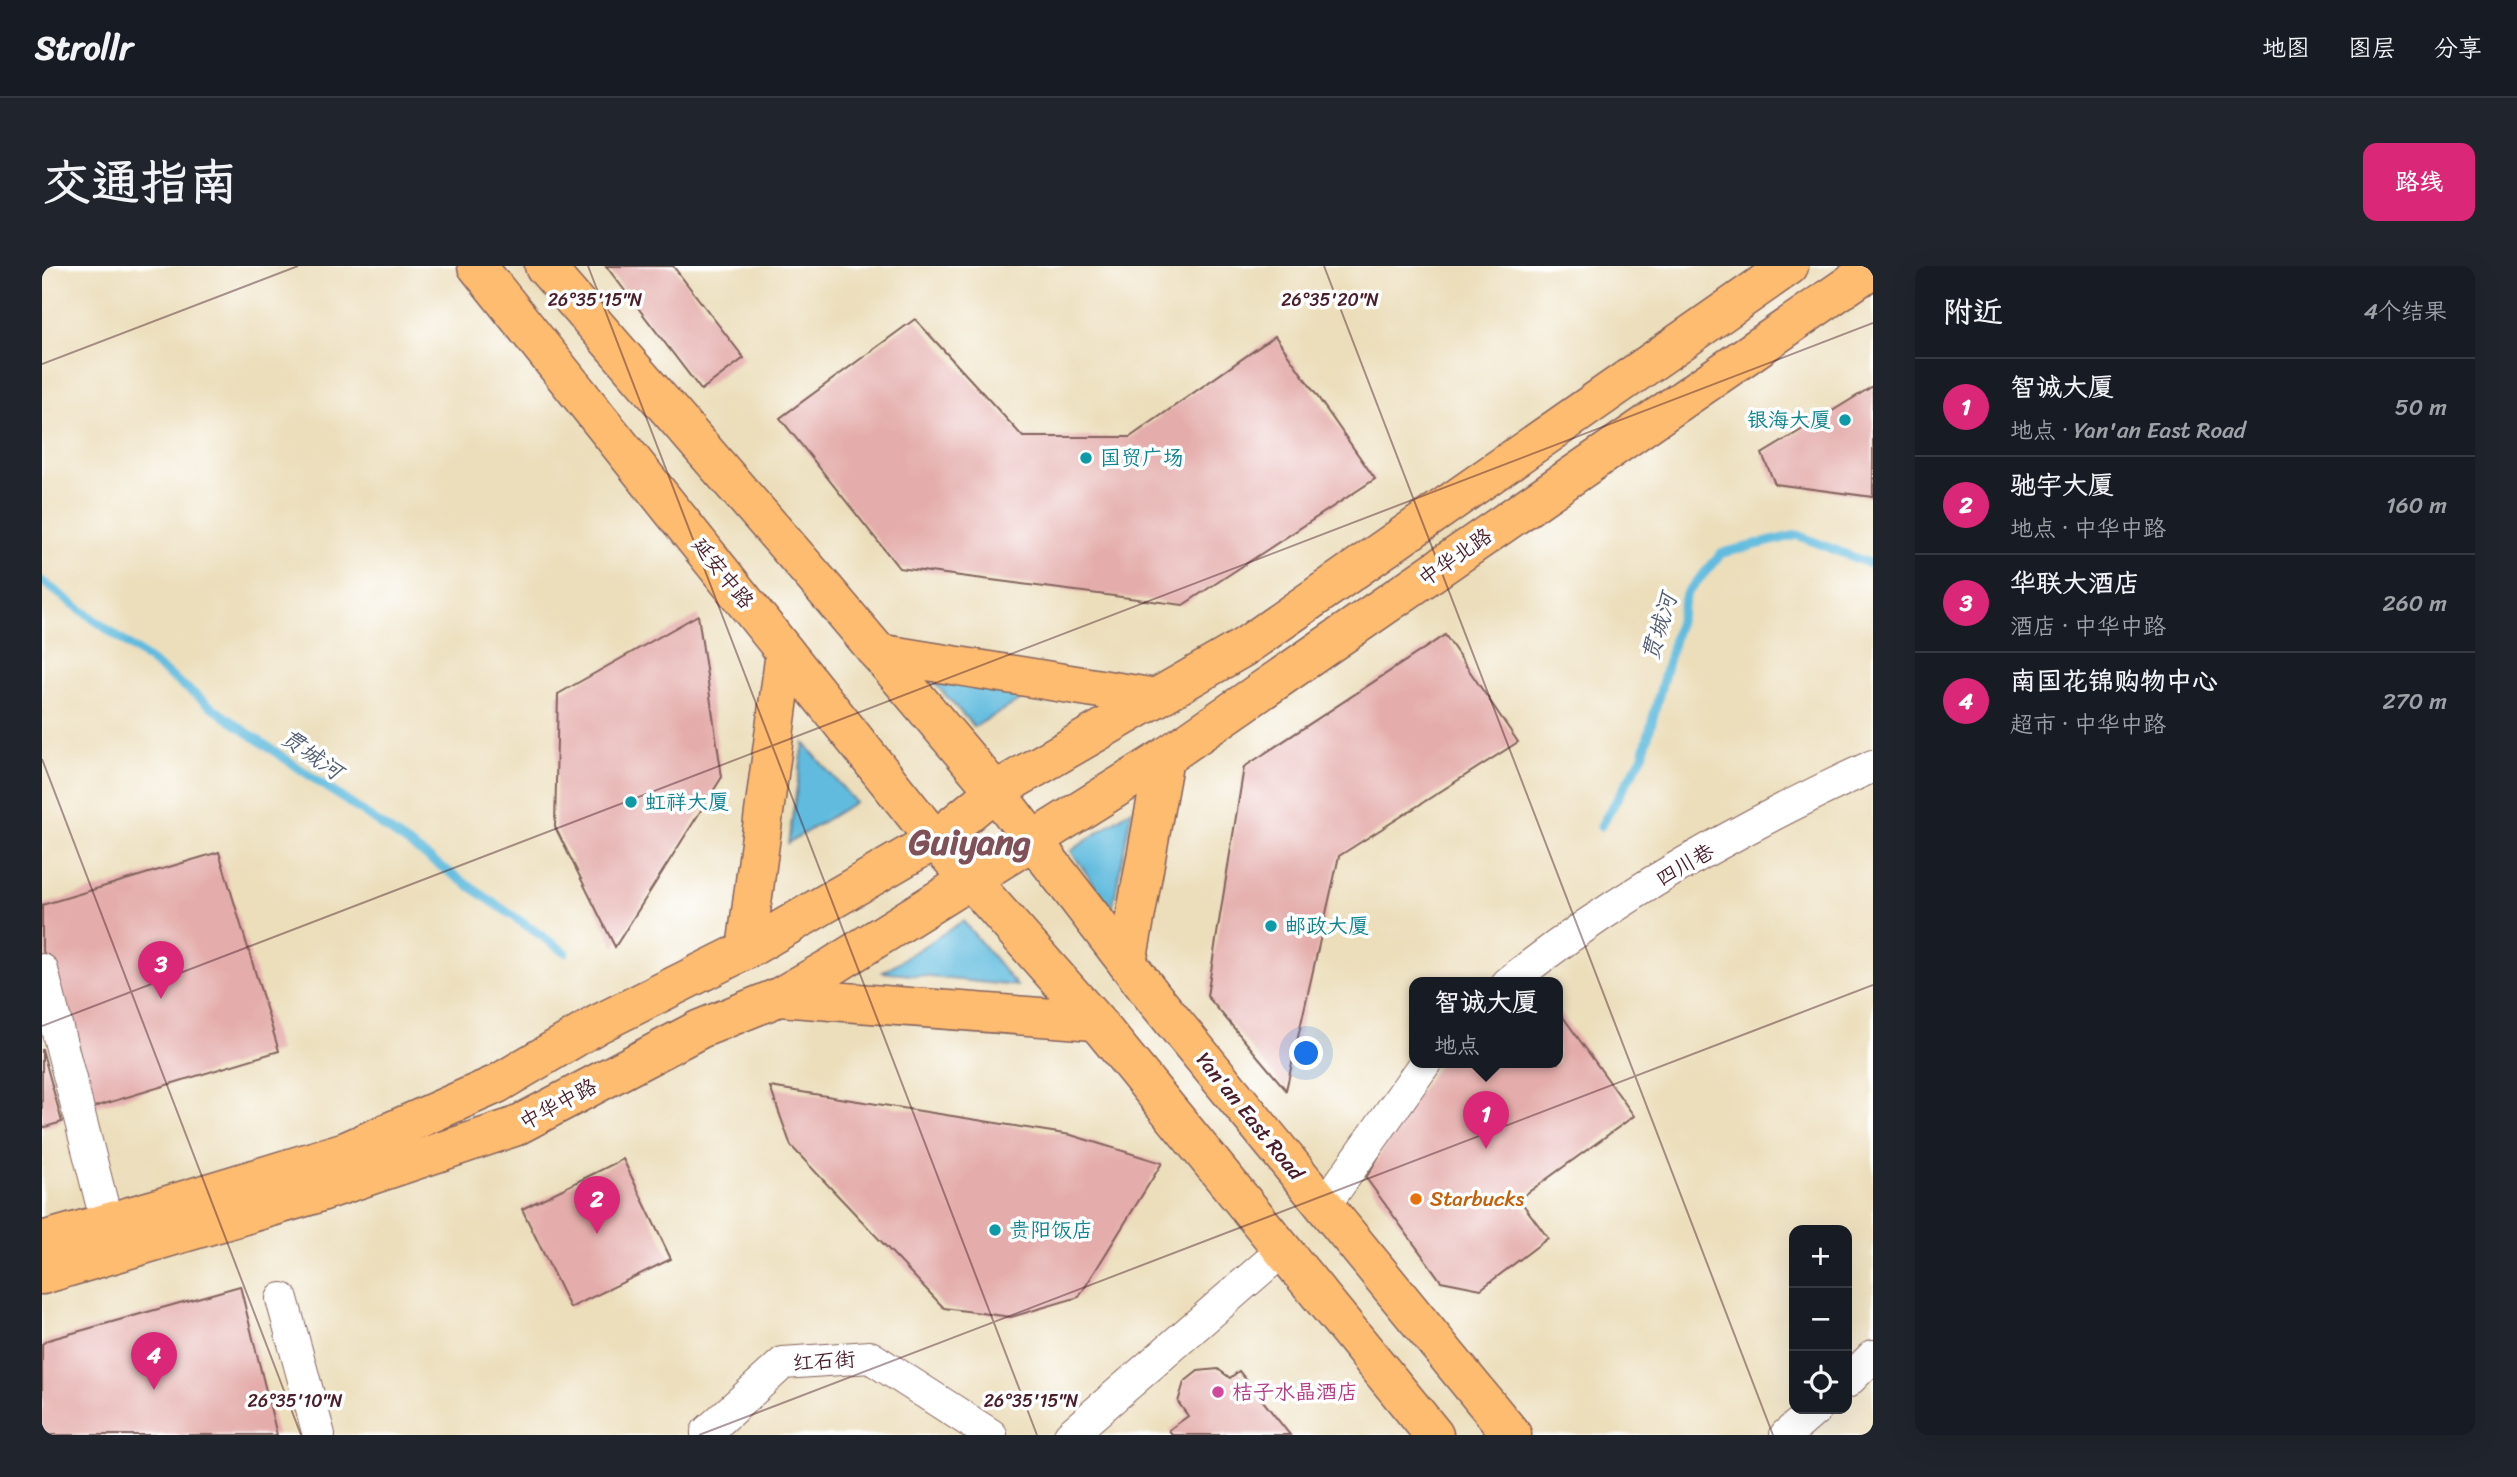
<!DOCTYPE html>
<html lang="zh">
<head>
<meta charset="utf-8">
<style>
	:root { --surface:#171b24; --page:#20242c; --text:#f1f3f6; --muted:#9ea1a6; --line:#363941; --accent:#db2777 }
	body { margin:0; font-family:Sriracha,"LXGW WenKai TC",sans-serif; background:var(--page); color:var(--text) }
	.controls { position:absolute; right:21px; bottom:21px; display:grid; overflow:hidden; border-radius:14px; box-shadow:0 7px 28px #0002 }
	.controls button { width:63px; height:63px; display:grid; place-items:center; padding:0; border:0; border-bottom:2px solid var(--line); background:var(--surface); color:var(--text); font:35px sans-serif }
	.you { position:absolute; left:1265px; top:788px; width:24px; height:24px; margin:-18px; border:5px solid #fff; border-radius:50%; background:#1a73e8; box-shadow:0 0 0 10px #1a73e833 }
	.badge { display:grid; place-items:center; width:46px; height:46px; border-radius:50%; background:var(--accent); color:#fff; font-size:23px; font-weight:700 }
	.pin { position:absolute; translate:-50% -58px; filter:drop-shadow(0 2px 4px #0008) }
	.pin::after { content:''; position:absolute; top:37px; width:24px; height:21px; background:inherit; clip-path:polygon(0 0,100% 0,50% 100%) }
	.popup { position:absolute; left:1367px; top:711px; width:154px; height:91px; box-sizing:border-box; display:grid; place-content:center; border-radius:14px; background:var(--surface); filter:drop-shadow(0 2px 5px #0005); font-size:23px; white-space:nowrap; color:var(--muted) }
	.popup b { font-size:26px; color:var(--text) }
	.popup::after { content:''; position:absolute; left:50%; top:100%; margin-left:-14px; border:14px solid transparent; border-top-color:var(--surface) }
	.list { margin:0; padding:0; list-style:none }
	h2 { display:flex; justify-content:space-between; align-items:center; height:91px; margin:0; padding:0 28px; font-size:30px }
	h2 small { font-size:23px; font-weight:400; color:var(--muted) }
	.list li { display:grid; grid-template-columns:46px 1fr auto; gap:21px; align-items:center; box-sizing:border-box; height:98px; padding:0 28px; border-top:2px solid var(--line) }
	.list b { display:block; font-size:26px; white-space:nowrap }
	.list p { margin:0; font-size:23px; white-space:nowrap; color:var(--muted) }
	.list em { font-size:23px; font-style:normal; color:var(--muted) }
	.icon { flex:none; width:38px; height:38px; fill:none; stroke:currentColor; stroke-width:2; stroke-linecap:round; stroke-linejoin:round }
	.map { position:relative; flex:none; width:1831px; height:1169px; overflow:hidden; border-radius:14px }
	header { display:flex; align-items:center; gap:42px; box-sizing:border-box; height:98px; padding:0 35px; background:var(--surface); border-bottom:2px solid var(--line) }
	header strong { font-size:33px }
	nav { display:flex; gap:38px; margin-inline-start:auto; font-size:24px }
	.intro { display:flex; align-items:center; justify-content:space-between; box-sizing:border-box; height:168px; padding:0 42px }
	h1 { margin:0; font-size:49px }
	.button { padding:18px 32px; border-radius:14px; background:var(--accent); color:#fff; font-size:24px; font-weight:700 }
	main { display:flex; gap:42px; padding:0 42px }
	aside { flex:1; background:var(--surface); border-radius:14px; box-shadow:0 7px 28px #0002 }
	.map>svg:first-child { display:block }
	.water { fill:#60bbde; stroke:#556d84; stroke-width:2 }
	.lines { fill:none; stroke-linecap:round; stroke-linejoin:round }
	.stream { stroke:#60bbde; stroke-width:9 }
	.building { fill:#e4adab }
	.minor-casing { stroke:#83625d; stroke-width:34 }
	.major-casing { stroke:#83625d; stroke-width:41 }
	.minor { stroke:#fff; stroke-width:32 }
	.major { stroke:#febc71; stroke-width:38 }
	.ticks { fill:none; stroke:#4a1f2b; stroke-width:2; stroke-opacity:0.45 }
	.culture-dot { fill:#0f9aa8; stroke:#fff; stroke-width:2.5 }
	.food-dot { fill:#e8710a; stroke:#fff; stroke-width:2.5 }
	.hotel-dot { fill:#d1479c; stroke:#fff; stroke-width:2.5 }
	.labels { text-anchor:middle; stroke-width:7; stroke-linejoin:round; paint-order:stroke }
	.culture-label { font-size:21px; fill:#0d838f; stroke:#fff; text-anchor:start }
	.street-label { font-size:21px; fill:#4a1f2b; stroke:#fff }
	.food-label { font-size:21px; fill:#c56008; stroke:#fff; text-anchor:start }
	.hotel-label { font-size:21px; fill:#b23c85; stroke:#fff; text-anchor:start }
	.water-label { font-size:23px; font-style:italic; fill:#535d73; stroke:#fff }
	.town-label { font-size:35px; font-weight:bold; fill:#805158; stroke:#fff }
	.ticks-label { font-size:18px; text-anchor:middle; fill:#4a1f2b; stroke:#fff; stroke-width:7; stroke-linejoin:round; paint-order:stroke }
</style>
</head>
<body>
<header>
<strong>Strollr</strong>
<nav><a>地图</a><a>图层</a><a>分享</a></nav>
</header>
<div class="intro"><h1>交通指南</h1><a class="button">路线</a></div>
<main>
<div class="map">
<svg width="1831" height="1169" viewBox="0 0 1831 1169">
	<rect width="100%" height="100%" fill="#fff"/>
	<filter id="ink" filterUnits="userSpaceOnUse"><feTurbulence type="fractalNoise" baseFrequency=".0143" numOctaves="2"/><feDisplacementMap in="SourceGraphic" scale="14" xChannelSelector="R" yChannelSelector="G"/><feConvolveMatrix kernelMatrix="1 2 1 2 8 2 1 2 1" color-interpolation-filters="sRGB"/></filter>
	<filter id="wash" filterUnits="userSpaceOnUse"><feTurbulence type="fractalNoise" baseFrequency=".00686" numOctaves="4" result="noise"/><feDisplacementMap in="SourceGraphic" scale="28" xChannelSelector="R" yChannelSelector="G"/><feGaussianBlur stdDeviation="1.57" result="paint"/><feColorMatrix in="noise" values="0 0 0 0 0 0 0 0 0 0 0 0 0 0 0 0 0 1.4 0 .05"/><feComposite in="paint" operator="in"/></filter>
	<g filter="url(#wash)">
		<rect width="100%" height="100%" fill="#ecdebb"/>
		<g class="water">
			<path d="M889,413l114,7 -71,41z"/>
			<path d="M762,477l51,59 -67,41z"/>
			<path d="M1090,543l-20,101 -41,-59z"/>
			<path d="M921,655l54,65 -134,-14z"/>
		</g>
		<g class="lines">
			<g class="stream">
				<path d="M0,315l193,143 330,228"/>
				<path d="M1559,560l42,-71 43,-161 36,-41 75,-18 76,30"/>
			</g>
		</g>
		<g id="blocks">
			<g class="building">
				<path d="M564,0h67l71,92 -43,32z"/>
				<path d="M873,53l108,118h107l145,-101 100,143 -192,126 -284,-37 -119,-150z"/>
				<path d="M1831,120v111l-98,-13 -13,-30z"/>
				<path d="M656,349l24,162 -107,170 -60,-120 3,-133z"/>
				<path d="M1403,369l73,107 -179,114 -53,234 -79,-94 37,-229z"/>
				<path d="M177,586l60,199 -188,57 -49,-161v-42z"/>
				<path d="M1516,744l76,106 -115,83 29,39 -67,51 -40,-8 -75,-103 34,-58 39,-57h119z"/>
				<path d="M0,783l20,73 -20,6z"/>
				<path d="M728,821l301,48 91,28 -83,134 -68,20 -67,-9 -153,-162z"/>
				<path d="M581,893l48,100 -101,49 -48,-99z"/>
				<path d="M198,1020l37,149h-235v-91l6,-4z"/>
				<path d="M1176,1103l12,9 9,-7 51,64h-118l-3,-5 19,-14 -10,-14 6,-20 14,-11z"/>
			</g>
		</g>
	</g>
	<g filter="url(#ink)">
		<use href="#blocks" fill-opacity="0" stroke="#83625d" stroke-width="2"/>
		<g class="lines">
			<defs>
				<g id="minor">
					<path d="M0,704l65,253"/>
					<path d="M1466,717c110,-88 238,-159 365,-217"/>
					<path d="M1282,940l101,-143"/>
					<path d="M240,1033l37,136"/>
					<path d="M1805,1116l26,-26"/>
					<path d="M665,1169v-3l76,-69 87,-6 121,78"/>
					<path d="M1028,1169l213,-185"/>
					<path d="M1744,1169l30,-26"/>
				</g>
				<g id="major">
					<path d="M435,0l458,574 169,191 330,404"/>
					<path d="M502,0l278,320 173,205 159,207 358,437"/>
					<path d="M836,387l278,45"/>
					<path d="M704,684l39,-298"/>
					<path d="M1085,697l37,-205"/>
					<path d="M737,731l315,24"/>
					<path d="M0,975l113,-32 191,-58 151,-67 101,-60 148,-74 189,-110 60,-49 249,-144 545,-381"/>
					<path d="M0,1009l270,-80 202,-68 186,-98 79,-32 49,-28 336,-211 709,-490"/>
				</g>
			</defs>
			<use href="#minor" class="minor-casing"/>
			<use href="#major" class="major-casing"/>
			<use href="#minor" class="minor"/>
			<use href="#major" class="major"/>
		</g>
	</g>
	<path class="ticks" d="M546,0l449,1169M1282,0l449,1169M0,98l256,-98M0,493l259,676M0,760l1831,-703M657,1169l1174,-450"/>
	<g class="culture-dot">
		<circle cx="1803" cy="154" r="7"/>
		<circle cx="1044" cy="192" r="7"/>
		<circle cx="589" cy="536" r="7"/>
		<circle cx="1229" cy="660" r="7"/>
		<circle cx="953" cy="964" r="7"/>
	</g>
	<circle class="food-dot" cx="1374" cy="933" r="7"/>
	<circle class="hotel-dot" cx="1176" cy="1126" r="7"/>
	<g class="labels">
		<g class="culture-label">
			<text x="1789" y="161" text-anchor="end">银海大厦</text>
			<text x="1058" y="199">国贸广场</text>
			<text x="603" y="543">虹祥大厦</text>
			<text x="1243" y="667">邮政大厦</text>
			<text x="967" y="971">贵阳饭店</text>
		</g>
		<g class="street-label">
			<text transform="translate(1413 291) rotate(-35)" y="7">中华北路</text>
			<text transform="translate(681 307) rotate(51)" y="7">延安中路</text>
			<text transform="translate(1643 599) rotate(-30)" y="7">四川巷</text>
			<text transform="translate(516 838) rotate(-28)" y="7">中华中路</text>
			<text transform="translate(1208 850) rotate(51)" y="7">Yan'an East Road</text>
			<text transform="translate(782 1095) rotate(-4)" y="7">红石街</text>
		</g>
		<g class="food-label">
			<text x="1388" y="940">Starbucks</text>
		</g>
		<g class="hotel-label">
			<text x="1190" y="1133">桔子水晶酒店</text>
		</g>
		<g class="water-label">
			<text transform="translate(1617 361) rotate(-73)" y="8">贯城河</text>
			<text transform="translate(270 488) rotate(35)" y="8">贯城河</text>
		</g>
		<g class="town-label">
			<text x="928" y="588">Guiyang</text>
		</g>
	</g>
	<g class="ticks-label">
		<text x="553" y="40">26°35'15"N</text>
		<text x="1288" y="40">26°35'20"N</text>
		<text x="253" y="1141">26°35'10"N</text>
		<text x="989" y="1141">26°35'15"N</text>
	</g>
</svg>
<div class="controls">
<button>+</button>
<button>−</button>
<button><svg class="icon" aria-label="locate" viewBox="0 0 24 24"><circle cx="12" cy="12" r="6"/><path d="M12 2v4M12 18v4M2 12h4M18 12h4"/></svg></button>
</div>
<div class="you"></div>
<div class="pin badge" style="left:1444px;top:883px">1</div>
<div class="popup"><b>智诚大厦</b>地点</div>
<div class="pin badge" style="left:555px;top:968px">2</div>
<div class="pin badge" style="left:119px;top:733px">3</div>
<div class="pin badge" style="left:112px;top:1124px">4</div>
</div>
<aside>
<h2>附近<small>4个结果</small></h2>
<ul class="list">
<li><span class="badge">1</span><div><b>智诚大厦</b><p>地点 · Yan'an East Road</p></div><em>50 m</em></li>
<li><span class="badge">2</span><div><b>驰宇大厦</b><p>地点 · 中华中路</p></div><em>160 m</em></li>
<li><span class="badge">3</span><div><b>华联大酒店</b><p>酒店 · 中华中路</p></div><em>260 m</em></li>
<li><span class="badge">4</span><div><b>南国花锦购物中心</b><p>超市 · 中华中路</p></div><em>270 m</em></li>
</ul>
</aside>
</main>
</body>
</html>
